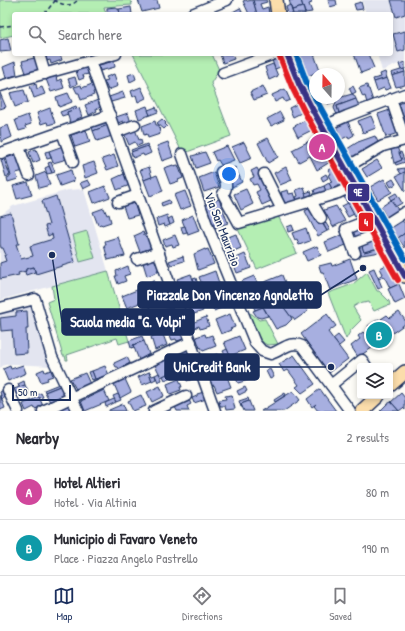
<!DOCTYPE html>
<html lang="en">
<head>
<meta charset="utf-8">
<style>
	:root { --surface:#fff; --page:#f2f2f3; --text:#2b2b33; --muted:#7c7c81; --line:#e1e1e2; --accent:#1b2f5e }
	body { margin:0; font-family:"Patrick Hand",sans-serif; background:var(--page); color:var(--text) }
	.controls { position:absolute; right:12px; bottom:12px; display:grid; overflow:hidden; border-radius:4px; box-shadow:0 2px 6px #0003 }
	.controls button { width:36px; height:36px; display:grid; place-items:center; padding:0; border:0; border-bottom:1px solid var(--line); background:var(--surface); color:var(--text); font:20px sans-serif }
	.compass { position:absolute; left:309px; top:68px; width:36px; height:36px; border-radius:50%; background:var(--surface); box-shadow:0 2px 6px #0003; rotate:340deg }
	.scale { position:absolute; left:12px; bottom:10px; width:59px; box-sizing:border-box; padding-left:4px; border:2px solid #1b2f5e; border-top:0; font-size:11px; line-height:14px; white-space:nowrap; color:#1b2f5e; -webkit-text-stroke:3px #fdfcf7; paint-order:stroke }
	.you { position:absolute; left:229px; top:174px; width:14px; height:14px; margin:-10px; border:3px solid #fff; border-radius:50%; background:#1a73e8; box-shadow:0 0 0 6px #1a73e833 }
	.badge { display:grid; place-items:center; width:26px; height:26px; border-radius:50%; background:var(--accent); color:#fff; font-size:13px; font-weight:700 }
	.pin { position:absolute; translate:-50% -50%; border:2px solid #fff; box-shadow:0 1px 4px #0006 }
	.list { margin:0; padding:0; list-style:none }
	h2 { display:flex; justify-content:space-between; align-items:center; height:52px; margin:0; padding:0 16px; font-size:17px }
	h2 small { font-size:13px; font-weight:400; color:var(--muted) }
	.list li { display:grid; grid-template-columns:26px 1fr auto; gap:12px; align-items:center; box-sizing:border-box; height:56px; padding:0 16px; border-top:1px solid var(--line) }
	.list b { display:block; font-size:15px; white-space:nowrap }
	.list p { margin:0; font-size:13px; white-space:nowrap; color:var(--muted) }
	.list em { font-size:13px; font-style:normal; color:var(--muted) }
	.icon { flex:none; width:22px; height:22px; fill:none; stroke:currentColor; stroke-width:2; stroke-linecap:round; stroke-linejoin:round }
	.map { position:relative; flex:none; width:405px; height:411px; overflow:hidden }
	.search { position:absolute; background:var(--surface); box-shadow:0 2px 6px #0003; left:12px; right:12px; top:12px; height:44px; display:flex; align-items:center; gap:10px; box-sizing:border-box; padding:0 14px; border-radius:4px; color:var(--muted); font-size:15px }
	.sheet { height:164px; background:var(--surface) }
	nav { display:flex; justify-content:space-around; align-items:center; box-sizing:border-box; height:56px; border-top:1px solid var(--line); background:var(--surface); font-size:11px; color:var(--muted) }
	nav a { display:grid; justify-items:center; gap:2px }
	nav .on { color:var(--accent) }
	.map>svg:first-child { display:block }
	.built { fill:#e3e5f0 }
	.green { fill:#b4eeb3; stroke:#688e88 }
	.building { fill:#a7afe0; stroke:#1b2f5e }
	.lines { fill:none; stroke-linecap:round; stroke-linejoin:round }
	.minor-casing { stroke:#1b2f5e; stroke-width:13 }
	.major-casing { stroke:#1b2f5e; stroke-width:16 }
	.path { stroke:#1b2f5e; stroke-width:1.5; stroke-dasharray:4 3; stroke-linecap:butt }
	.minor { stroke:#fdfcf7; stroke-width:10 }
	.major { stroke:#fbddab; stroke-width:13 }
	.bus-1-casing { stroke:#fdfcf7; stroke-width:9 }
	.bus-2-casing { stroke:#fdfcf7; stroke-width:9 }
	.bus-3-casing { stroke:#fdfcf7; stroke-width:9 }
	.bus-1 { stroke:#393185; stroke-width:6 }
	.bus-2 { stroke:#e31e24; stroke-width:6 }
	.bus-3 { stroke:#0065bd; stroke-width:6 }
	.labels { text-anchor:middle; stroke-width:3.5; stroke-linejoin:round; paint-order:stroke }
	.street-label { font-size:13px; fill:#1b2f5e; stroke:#fdfcf7 }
	.leader { fill:none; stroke:#1b2f5e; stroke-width:1.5 }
	.callout-dot { fill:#1b2f5e; stroke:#fdfcf7; stroke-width:1.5 }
	.callout { fill:#1b2f5e; stroke:#1b2f5e; stroke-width:1.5 }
	.callout-label { font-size:14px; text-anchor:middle; font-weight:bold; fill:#fff }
	.line-badge { stroke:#fdfcf7; stroke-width:1.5 }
	.badge-label { font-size:11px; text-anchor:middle; font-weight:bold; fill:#fff }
</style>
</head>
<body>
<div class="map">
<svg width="405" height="411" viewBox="0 0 405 411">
	<rect width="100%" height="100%" fill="#fdfcf7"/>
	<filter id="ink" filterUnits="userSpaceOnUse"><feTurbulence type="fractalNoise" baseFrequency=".025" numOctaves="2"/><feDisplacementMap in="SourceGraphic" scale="8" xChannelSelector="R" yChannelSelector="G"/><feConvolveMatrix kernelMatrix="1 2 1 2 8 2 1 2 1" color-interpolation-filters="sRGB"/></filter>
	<g filter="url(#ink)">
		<g class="built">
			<path d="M362,0h43v61l-23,10 -5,-17h14v-40h-25z"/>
			<path d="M82,189l2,1 24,81 -108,29v-84l13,-10 55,-16z"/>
			<path d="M33,304l18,62 -38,-2 -9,1 -4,3v-54z"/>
		</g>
		<g class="green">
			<path d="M0,0h131l1,5 -28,2 2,7h-92v21l-14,3z"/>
			<path d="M133,54h79l7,16 -8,13 20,53 -44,16 -7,-4z"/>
			<path d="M277,214l20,39 -40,16 -20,-42z"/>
			<path d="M87,231l8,27 -15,4 -7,-27z"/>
			<path d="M108,271l21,70 -10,3 -2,-6 -50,17 1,5h-2l-1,-4h-2l-16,-54 7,-3 -2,-13z"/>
			<path d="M367,272l10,19h2l10,10 1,4 -7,2 -9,4 -5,-9 -11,2 -5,3 8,13 -10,10 -5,9 -18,-46 25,-9z"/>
			<path d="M248,313l4,1 7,6 6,-1 13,25c-3,0 -7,1 -10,1 -10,-2 -16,-24 -20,-32z"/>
		</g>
		<g class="building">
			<path d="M138,0h19l2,8 -17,4z"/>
			<path d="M246,0l1,1 6,-1 4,14h-8l-6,-13z"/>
			<path d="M253,0h13l1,2 -7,2 2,5 6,-2 1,7h-12z"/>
			<path d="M289,0h12l2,7 -11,3z"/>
			<path d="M301,0h10l1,3 -3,1 3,8 -7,1z"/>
			<path d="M328,0h8l1,5 -7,2z"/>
			<path d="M391,0h14v14l-9,3z"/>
			<path d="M361,2l2,7 -7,1 -2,-6z"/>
			<path d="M290,5l3,9h-5l-2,-7z"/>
			<path d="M116,7l1,2h2l1,5h-10l-1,-3 -2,1v-4z"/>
			<path d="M131,7l1,7h-12l-1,-5z"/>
			<path d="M303,7l2,7h-12l-1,-4z"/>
			<path d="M240,8l3,6h-14z"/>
			<path d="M405,31v19l-7,2 -5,-18z"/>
			<path d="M8,38l3,13 -11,1v-12z"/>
			<path d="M45,54h15l2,6 -11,4 -1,-4 -3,1z"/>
			<path d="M220,54h12l2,5 -11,4z"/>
			<path d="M300,54h14l6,17 -12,5z"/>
			<path d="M354,54h14l6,14 -13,5z"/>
			<path d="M34,58v1l3,-1 4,11 -15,4 -4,-12z"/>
			<path d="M279,58l4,8 -8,3 -3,-9z"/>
			<path d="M114,61l1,6 -15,4 -1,-6z"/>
			<path d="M15,62l2,13 -11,3 -3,-11z"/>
			<path d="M405,62v7l-4,1 -2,-6z"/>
			<path d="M273,64l5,12 -9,4 -4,-13z"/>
			<path d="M87,67l2,7 -6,1 1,3 -5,2 -3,-9z"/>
			<path d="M404,69l1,3 -13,4 -1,-3z"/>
			<path d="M385,72l2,6 -13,4 -1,-3 8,-2 -1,-3z"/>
			<path d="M405,72v13l-9,2 -4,-11z"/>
			<path d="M134,73l2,6 -6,3 -2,-7z"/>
			<path d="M114,74l4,12 -10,4 -4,-9 4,-1 -2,-3z"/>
			<path d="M56,76l1,5 4,-2 3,9 -13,4 -5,-13z"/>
			<path d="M75,77l2,7 -6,3 -3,-8z"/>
			<path d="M387,78l4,10 -6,2 -1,-2 -7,3 -3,-9z"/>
			<path d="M36,84l1,5 5,-2 3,7 -11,4 -4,-12z"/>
			<path d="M92,84l3,7 -2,1 1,3 -13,5 -2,-7h-2l-3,-6 7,-2 1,3z"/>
			<path d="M367,85l1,4h1l4,12 -6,2 -2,-7 -2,1 -4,-9z"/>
			<path d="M263,86l4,9 -13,5 -4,-8z"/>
			<path d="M353,86l3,6 -4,2 -3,-6z"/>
			<path d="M141,87l5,11 -8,4 -2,-7 -3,2 -2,-6z"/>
			<path d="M285,89l5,11 -5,2 -2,-4 -8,4 -3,-7z"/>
			<path d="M24,90l4,12 -13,5 -5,-14z"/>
			<path d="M123,92l2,6 -14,4 -2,-5z"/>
			<path d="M0,93l6,14 -6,2z"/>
			<path d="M68,93l4,9 -13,5 -3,-10z"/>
			<path d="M352,94l2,1 2,4 -19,7 3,10 -2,1 -4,-9 2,-6 -1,-3z"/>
			<path d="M325,98h7l2,4 -6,2z"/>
			<path d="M356,99l4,10 -20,7 -3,-10z"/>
			<path d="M98,100l3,7 -5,2 1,2 -8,4 -4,-10z"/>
			<path d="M405,101v22l-6,-19z"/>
			<path d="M299,103l4,9 -10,5 -4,-9z"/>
			<path d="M76,106l1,3 -10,3 1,2 -6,2 -2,-4z"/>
			<path d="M147,106l3,9 -11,4 -3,-9z"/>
			<path d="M156,107l2,5 -8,3 -2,-5z"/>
			<path d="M50,108l5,15 -7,2 -1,-3 -6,2 -4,-11z"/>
			<path d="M79,108l3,9 -5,2v2l-7,2 -3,-11z"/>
			<path d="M390,110l8,23 -12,4 -8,-23z"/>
			<path d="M280,112l4,8 -13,6 -4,-7z"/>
			<path d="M128,113l3,10 -7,2 -1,-4 -5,2 -2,-6z"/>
			<path d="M28,115l3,9 -6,2 1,3 -7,2 -4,-11z"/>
			<path d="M371,116l5,12 -13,5 -5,-12z"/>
			<path d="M162,119l4,4 -1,1 2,2 -3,3 -7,-6z"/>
			<path d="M307,119l5,11 -14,7 -5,-10z"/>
			<path d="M347,120l7,15 -5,3 -1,-2 -6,3 -6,-13z"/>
			<path d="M107,121l1,4 -15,6 -1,-4z"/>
			<path d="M155,121l1,4h3l1,9 -12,4 -1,-4 -3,1 -2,-9z"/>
			<path d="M8,125l4,12 -11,5 -1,-14z"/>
			<path d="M108,125l4,11 -15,5 -4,-10z"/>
			<path d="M135,129l4,11 2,-1 1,5 -5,2 -2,-4 -6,3 -5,-12z"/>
			<path d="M86,130l4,12 -15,5 -4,-12z"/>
			<path d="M375,136l4,8 -26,15 -6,-10 11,-7z"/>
			<path d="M317,137l13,25 -13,8 -7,-14 -11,6 -7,-12z"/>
			<path d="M268,138l10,19 -10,6 -10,-20z"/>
			<path d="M168,142l5,15 -11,4 -5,-15z"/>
			<path d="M244,142l8,16 -12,5 -8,-16z"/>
			<path d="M147,144l1,2 -16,6 -1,-2z"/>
			<path d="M63,146l4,13 -14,4 -4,-12z"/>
			<path d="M148,146l3,7 -7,3 -1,-2 -10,4 -2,-6z"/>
			<path d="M227,146l7,14 -13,5 -3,-5 -2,1 -4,-9z"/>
			<path d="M397,147l5,13 -8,3 -3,-13z"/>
			<path d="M36,149l4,11 -7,3 -4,-11z"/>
			<path d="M49,151l2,7 -4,1 -2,-7z"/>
			<path d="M205,152l5,11 -14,5 -4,-12z"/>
			<path d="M401,152l4,10 -9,3 -1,-2 7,-3 -3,-7z"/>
			<path d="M18,154l6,17 -8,2 2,6 -10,3 -1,-4 4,-2 -5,-18z"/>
			<path d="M114,155l4,11 -11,4 -5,-11z"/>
			<path d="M4,159l6,16 -4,2 -5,-17z"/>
			<path d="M377,160l5,8 -15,9 -5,-8z"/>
			<path d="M51,162l4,10 -3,1 -4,-10z"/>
			<path d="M94,162l4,11 -13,5 -3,-12z"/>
			<path d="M173,165v1l5,-1 5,13 -5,2 1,1 -9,3 -6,-16z"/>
			<path d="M49,166l3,7 -5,1 -2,-6z"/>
			<path d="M335,166l11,21 -8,4 -2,-4 -4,2 -3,-6 3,-1 -4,-7 3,-1 -3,-4z"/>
			<path d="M149,167l3,10 -8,3 -4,-10z"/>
			<path d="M235,167l7,15 -10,5 -7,-15z"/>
			<path d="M286,167l6,13 -12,5 -6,-12z"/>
			<path d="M257,168l16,32 -11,5 -6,-13 4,-2 -3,-6 -4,1 -3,-6 4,-2 -3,-6z"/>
			<path d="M405,168v4l-4,2 -3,-5z"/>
			<path d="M71,170l3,11 -14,5 -4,-11z"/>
			<path d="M46,172l4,13 -11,3 -3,-12z"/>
			<path d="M214,172l5,15 -15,5 -5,-14z"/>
			<path d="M405,172v19l-9,-15z"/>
			<path d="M126,173l4,12 -13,5 -4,-11z"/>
			<path d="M326,174l2,4 -5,3 -2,-4z"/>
			<path d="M157,175l6,16 -13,5 -6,-16z"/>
			<path d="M384,179l8,13 -14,8 -8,-13z"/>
			<path d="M393,179l3,5 -5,3 -3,-5z"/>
			<path d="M88,180l3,5 -8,4 -3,-6z"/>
			<path d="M28,182l4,13 -15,4 -4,-13z"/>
			<path d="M329,183l3,6 -6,3 -2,-6z"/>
			<path d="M105,186l5,11 -16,6 -4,-11z"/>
			<path d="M324,186l2,6 -10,4 -2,-6z"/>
			<path d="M304,187l3,11 -10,3 -1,-4 2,-1 -2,-6z"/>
			<path d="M246,189l7,15 -12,6 -7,-16z"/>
			<path d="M288,190l1,4 5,-1 3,8 -14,4 -2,-8 1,-1 -1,-4z"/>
			<path d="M185,191l6,15 -11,4 -6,-15z"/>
			<path d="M311,191l2,7 -6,1 -2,-6z"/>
			<path d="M351,193l11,20 -7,4 -11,-20z"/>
			<path d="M396,193l2,3 -7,4 -2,-3z"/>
			<path d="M56,196l19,66 -39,12 -2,-7 -8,2v2l-8,2 1,2 -19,4v-16l6,-2 -2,-6h2l-3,-7h-2l-1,-4v-28l11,-3 8,31h-3l5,15 12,-3 -3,-10 23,-7 -1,-5 -4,2 -3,-10 4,-1 -7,-24z"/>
			<path d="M398,196l4,7 -7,4 -4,-7z"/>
			<path d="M219,199l9,24 -14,5 -8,-23z"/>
			<path d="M169,200l1,3 -8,3 -1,-3z"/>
			<path d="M391,200l8,11 -12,7 -6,-11z"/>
			<path d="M134,203l4,12 -11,3 -4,-12z"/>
			<path d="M348,203l6,11 -6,3 -6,-11z"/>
			<path d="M336,206l9,15 -12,6 -9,-17z"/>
			<path d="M312,207l15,24 -9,5 -13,-25z"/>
			<path d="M104,208l3,7 2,-1 2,8 -9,3 -1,-1 -3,1 -5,-13z"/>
			<path d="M167,215l3,10 -5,2 -1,-3 -6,2 -2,-7z"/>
			<path d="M193,215l6,16 -11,4 -6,-15z"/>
			<path d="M172,217l2,6 -4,2 -2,-6z"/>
			<path d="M401,219l4,5v9l-7,5 -8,-11z"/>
			<path d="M324,220l6,10 -3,1 -5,-10z"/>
			<path d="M370,224l4,7 -21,9 -3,-9z"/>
			<path d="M292,225l2,5 -6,2 -1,-5z"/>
			<path d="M185,226l2,7 -4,1 -2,-7z"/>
			<path d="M306,228l4,13 -11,4 -2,-6 -2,1 -3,-7z"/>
			<path d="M143,232l1,3 3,-1 5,14 -12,4 -6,-16z"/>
			<path d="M405,233v15l-7,-10z"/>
			<path d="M236,234l5,14 -12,5 -6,-14z"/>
			<path d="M175,235l4,10 -6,2 -1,-3 -7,2 -2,-6z"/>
			<path d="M342,235l4,10 -17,7 -4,-10z"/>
			<path d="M118,237l7,19 -17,4 -4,-15h2l-1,-4z"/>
			<path d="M375,237l2,3 -15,6 2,6 16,-4 1,3 -6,2 -14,2 -4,-9z"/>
			<path d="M378,239l3,8 -17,5 -2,-6z"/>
			<path d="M317,246l4,9 -14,6 -4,-9z"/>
			<path d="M205,249v1l3,-1 6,15 -16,6 -4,-16z"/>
			<path d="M245,254l6,14 -14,5 -5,-13z"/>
			<path d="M183,256l1,5 -13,4 -2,-4z"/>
			<path d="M156,258l4,11 -3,1 1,2 -11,4 -4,-13z"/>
			<path d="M350,259l7,20 -27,11 -7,-18h-2l-2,-6 12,-3 1,3z"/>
			<path d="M389,264l10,20 -9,4 -6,-12 -5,3 -1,-2 5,-3 -3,-6z"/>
			<path d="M128,266l2,8 -6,2 2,5 -8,3 -3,-8h2l-1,-5z"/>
			<path d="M34,267l1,5 -9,3 -1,-3 1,-1v-2z"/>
			<path d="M374,268l8,19 -4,2 -9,-19z"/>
			<path d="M215,271l5,15 -15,6 -6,-15z"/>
			<path d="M191,274l4,11 -9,3 -1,-2 -5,2 -3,-9z"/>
			<path d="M282,275l7,18 6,-3 13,21 -13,9 -2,-3h-2l-17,-23 -1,1 -4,-4h-6l-3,-7z"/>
			<path d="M254,276l4,9 2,-1 3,7 -15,5 -6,-15z"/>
			<path d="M196,278l3,11 -4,1 -2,-4 2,-1 -2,-6z"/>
			<path d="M154,280l1,4 -9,3 -1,-3z"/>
			<path d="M399,284l6,15 -10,5 -7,-15z"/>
			<path d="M137,290l5,12 -15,6 -5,-12z"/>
			<path d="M265,291h4l4,4 1,-1 17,23 1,2 -6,6 -10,4 -15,-26 2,-2 -1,-5z"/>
			<path d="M223,294l5,11 -14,6 -5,-12z"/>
			<path d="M262,296l1,5 -2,2 2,4 -8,3 -4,-10z"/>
			<path d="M198,297l5,14 -12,4 -5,-14z"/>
			<path d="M168,306l1,2 4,-1 3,8 -14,5 -4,-10z"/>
			<path d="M263,307l5,9 -7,2 -4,-1 -4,-6z"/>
			<path d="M27,311l1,18h-2l1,24 -13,1 -2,-24 -11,1 -1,-13 16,-2v-4z"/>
			<path d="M399,312l6,8v4l-14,10 1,1 -34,22 -7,-11 9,-7 -2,-3 5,-4 3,3 5,-4 -3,-5 11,-7 4,5 1,-1 -3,-4 6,-4 3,3z"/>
			<path d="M230,314l5,13 -5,2 1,1 -10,4 -6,-14z"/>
			<path d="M327,314l9,12 -8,6 20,27 -19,14 -28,-39z"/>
			<path d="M206,317l3,9 -9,3 -1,-3 -5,2 -2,-5z"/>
			<path d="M179,327l5,12 -7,2 -1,-2 -4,1 -4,-9z"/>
			<path d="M162,332l5,13 -12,5 -4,-13z"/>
			<path d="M205,334l1,3 6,-2 4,11 -13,5 -2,-4 -1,1 -4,-11z"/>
			<path d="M338,335l6,7 -5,4 -6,-7z"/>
			<path d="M142,336l2,5 -11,4 1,2 -3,1 -2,-7z"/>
			<path d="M239,336l6,14 -15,6 -6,-14z"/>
			<path d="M144,341l5,13 -10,6 -6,-15z"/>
			<path d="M227,349l3,7 -4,1 -3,-6z"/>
			<path d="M188,350l2,6 -10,5 -3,-7z"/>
			<path d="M177,354l3,7 -4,1 -2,-6z"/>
			<path d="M217,354l5,12 -11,4 -2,-6 -3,1 -2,-5z"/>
			<path d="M294,355l21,29 -13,9 -6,-6 3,-2 -11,-15 -4,2 -5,-8z"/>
			<path d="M127,357l3,6 -11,6 -1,-2h-2l-2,-4z"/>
			<path d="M171,358l5,12 -15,7 -6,-12z"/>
			<path d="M239,362l9,18 -10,3 -7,-18z"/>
			<path d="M177,364l2,9 -14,7 -2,-4 13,-6 -2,-5z"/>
			<path d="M23,365l3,8 -18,8 -5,-12 7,-3 1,3z"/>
			<path d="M105,366l4,9 -14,4 -3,-8z"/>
			<path d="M195,367l3,7 -6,2 1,3 -6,2 -4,-11z"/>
			<path d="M44,369l1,3 6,-2 2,6 -6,2 1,2 -7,2 -4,-10z"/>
			<path d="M270,369l4,8 -4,2 -4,-8z"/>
			<path d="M92,371l3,8 -4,1 -3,-8z"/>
			<path d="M149,372l3,9 -10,4 -4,-8z"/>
			<path d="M149,372h1l2,4 3,-1 1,4 -4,2z"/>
			<path d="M85,373l5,11 -14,5 -6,-10z"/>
			<path d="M159,373l3,7 -4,2 -3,-7z"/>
			<path d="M226,374l5,13 -14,5 -3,-7 -2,1 -2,-6z"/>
			<path d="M125,379l6,13 -11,6 -6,-14z"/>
			<path d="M179,379l3,8h-2l1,3 -11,4 -3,-10z"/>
			<path d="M24,381l1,4 -6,2 -1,-3z"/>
			<path d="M59,384l1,2 -15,6 -1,-2z"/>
			<path d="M25,385l4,9 -12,3 -3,-8z"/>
			<path d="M60,386l4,9 -14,7 -5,-10z"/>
			<path d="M160,386l4,10 -12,6 -5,-10z"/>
			<path d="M245,387l2,4 -8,4 -2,-4z"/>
			<path d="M5,389l3,7 -6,3 -2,-7z"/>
			<path d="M320,389l5,7 11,15h-18l-4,-5 2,-2 -4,3 -5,-8z"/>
			<path d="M104,390l5,11 -24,10 -4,-10z"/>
			<path d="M293,391l7,9 -16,11h-23z"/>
			<path d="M204,392l2,7 -12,4 -2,-5 5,-2v-2z"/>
			<path d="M41,393l2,4 -7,2 -1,-3z"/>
			<path d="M285,393l1,2 -11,7 -1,-2z"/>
			<path d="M401,393l4,5v12l-2,-2 -4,3 -8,-9z"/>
			<path d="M118,394l3,6 -5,2 -3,-6z"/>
			<path d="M0,395l5,13 -5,2z"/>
			<path d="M141,395l5,11 -13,5 -5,-10z"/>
			<path d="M232,395l3,14 -9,1 -1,-4h-5l-1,-6 7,-1 -1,-3z"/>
			<path d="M39,397l4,9 -8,3 -1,-2 -8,4 -3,-7z"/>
			<path d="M248,398l1,3 -8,3 1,3h-1l-2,-6z"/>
			<path d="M114,399l2,3 -10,5 -1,-4z"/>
			<path d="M189,400l2,4 -4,2 2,5h-12l-2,-4z"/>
			<path d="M249,401l4,10h-9l-3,-7z"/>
			<path d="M391,402l8,9h-19l7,-7z"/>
			<path d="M123,404l3,7h-17v-1z"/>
			<path d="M69,405l3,6h-16z"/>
		</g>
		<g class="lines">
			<defs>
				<g id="minor">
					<path d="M192,14l35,-14"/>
					<path d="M39,54l6,20"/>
					<path d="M116,54l-26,7 125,350"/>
					<path d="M223,73l51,-19"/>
					<path d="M0,86l90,-25"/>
					<path d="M391,99l14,41"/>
					<path d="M322,127l25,-11 58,-22"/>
					<path d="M62,132l11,30"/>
					<path d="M116,132l19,-7"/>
					<path d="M19,147l10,28"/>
					<path d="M1,153l109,-38"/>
					<path d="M182,154l25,71 48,118 7,8 9,3c11,-4 20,-14 31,-8l48,65"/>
					<path d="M345,168l38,-22 22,-6"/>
					<path d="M221,172c4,8 8,14 2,22l16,29 99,-30 17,-8"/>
					<path d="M264,174l18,36"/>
					<path d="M311,201l10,17"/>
					<path d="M118,202l20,-7"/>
					<path d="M380,228l25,-16"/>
					<path d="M352,244l30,-12"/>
					<path d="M355,253l-9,-24 28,-11"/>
					<path d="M137,259l22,-7"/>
					<path d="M155,307l21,-7"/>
					<path d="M0,308l35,-9 17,58 26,54"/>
					<path d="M331,385l31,-25 4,6"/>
					<path d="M8,390l10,21"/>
					<path d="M43,411l148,-69"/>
					<path d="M154,411l32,-15"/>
				</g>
				<g id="major">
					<path d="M276,0l2,14"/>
					<path d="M287,54l12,30 12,23 79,140 15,29"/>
					<path d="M390,385l15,-13"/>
					<path d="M362,411l16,-15"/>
				</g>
			</defs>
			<use href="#minor" class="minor-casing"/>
			<use href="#major" class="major-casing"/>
			<g class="path">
				<path d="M54,0c8,5 16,8 24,0"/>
				<path d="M44,14l11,-13"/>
				<path d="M0,27l14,-2"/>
			</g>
			<use href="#minor" class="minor"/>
			<use href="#major" class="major"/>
			<defs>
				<path id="bus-1" d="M287,54l12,30 12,23 94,169"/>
				<path id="bus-2" d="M280,57l12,30 12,24 94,169"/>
				<g id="bus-3">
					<path d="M296,54l10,27 9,16"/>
					<path d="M315,98l90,161"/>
				</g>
			</defs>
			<use href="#bus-1" class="bus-1-casing"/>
			<use href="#bus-2" class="bus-2-casing"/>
			<use href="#bus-3" class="bus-3-casing"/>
			<use href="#bus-1" class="bus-1"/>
			<use href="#bus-2" class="bus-2"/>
			<use href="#bus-3" class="bus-3"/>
		</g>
	</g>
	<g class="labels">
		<g class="street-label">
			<text transform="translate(223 229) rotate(69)" y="5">Via San Maurizio</text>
		</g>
	</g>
	<path class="leader" d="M363 268L321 295M52 255L62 322M331 367L259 367"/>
	<g class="callout-dot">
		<circle cx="363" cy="268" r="4"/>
		<circle cx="52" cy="255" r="4"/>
		<circle cx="331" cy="367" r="4"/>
	</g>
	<g class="callout">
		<rect x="138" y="282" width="183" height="26" rx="4"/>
		<rect x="62" y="309" width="132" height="26" rx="4"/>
		<rect x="165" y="354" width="94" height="26" rx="4"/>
	</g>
	<g class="callout-label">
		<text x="230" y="300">Piazzale Don Vincenzo Agnoletto</text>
		<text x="128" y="327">Scuola media "G. Volpi"</text>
		<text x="212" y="372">UniCredit Bank</text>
	</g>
	<g class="line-badge">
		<rect x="347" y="183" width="23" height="19" rx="4" fill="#393185"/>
		<rect x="358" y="212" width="16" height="20" rx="4" fill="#e31e24"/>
	</g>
	<g class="badge-label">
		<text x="358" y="196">9E</text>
		<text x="366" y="226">4</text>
	</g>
</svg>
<div class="controls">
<button><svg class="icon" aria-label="layers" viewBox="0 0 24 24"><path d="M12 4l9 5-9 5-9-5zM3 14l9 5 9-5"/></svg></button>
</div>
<svg class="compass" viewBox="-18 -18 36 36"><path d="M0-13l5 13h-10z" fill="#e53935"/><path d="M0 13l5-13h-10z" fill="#7c7c81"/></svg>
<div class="scale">50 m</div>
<div class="you"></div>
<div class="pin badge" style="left:322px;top:147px;background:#d1479c">A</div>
<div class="pin badge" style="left:379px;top:335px;background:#0f9aa8">B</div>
<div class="search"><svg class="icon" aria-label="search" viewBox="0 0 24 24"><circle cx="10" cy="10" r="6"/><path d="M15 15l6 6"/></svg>Search here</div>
</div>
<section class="sheet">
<h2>Nearby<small>2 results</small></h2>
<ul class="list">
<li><span class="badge" style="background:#d1479c">A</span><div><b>Hotel Altieri</b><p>Hotel · Via Altinia</p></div><em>80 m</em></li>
<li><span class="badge" style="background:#0f9aa8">B</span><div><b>Municipio di Favaro Veneto</b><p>Place · Piazza Angelo Pastrello</p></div><em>190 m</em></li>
</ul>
</section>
<nav>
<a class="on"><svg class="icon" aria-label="map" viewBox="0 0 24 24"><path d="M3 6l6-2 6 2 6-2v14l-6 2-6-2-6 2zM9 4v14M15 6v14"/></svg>Map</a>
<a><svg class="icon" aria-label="directions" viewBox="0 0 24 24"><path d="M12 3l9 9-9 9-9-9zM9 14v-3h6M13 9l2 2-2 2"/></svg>Directions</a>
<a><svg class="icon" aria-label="saved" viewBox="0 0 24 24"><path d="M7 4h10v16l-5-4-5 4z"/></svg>Saved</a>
</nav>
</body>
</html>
